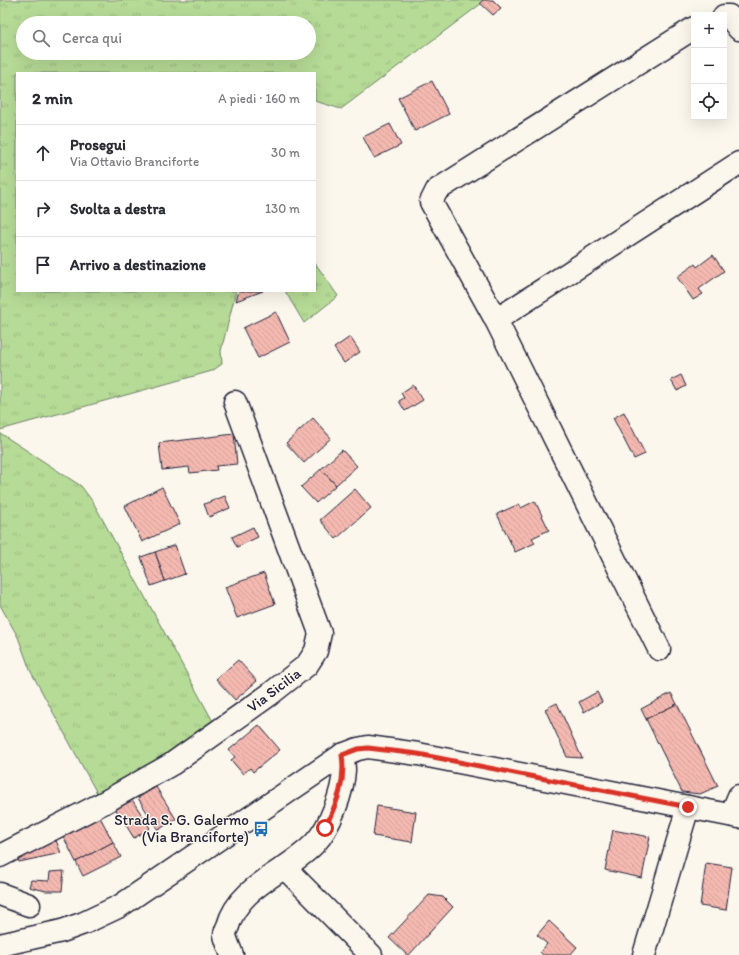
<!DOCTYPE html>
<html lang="it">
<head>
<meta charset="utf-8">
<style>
	:root { --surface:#fff; --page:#f2f2f3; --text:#2b2b33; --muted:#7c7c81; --line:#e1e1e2 }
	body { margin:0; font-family:Itim,sans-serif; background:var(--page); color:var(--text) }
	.controls { position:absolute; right:12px; top:12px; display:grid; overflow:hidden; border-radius:0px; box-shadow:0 4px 16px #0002 }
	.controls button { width:36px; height:36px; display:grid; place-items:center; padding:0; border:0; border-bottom:1px solid var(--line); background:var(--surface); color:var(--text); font:20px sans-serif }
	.stop { position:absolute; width:12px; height:12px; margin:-9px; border:3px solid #d93025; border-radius:50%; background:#fff }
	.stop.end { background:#d93025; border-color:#fff; box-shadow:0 1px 4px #0008 }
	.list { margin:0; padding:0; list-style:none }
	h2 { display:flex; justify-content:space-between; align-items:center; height:52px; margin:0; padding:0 16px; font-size:17px }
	h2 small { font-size:13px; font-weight:400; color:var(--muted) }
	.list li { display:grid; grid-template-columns:26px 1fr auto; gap:12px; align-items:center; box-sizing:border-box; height:56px; padding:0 16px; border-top:1px solid var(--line) }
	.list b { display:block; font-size:15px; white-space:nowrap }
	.list p { margin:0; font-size:13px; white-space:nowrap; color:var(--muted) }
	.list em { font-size:13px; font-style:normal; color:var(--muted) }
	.icon { flex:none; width:22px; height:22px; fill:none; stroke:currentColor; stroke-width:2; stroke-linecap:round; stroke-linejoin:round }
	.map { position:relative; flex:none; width:739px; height:955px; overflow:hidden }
	.search { position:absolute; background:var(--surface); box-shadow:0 4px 16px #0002; left:16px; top:16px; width:300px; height:44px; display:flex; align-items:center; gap:10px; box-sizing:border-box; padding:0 14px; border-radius:22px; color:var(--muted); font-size:15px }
	.panel { position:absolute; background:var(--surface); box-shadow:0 4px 16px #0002; left:16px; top:72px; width:300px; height:220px; border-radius:0px }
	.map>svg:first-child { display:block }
	.grass { fill:url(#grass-tufts); stroke:#6c7e68; fill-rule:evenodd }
	.building { fill:url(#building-back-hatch); stroke:#22223b }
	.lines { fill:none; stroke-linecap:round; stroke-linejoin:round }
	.minor-casing { stroke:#22223b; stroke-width:25 }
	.major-casing { stroke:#22223b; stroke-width:25 }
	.minor { stroke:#fbf7ec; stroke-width:22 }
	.major { stroke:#fbf7ec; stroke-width:22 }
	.route { stroke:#d93025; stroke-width:5 }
	.labels { text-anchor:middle; stroke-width:3; stroke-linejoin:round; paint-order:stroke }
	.street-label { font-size:15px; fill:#22223b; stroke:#fbf7ec }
	.poi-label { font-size:15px; fill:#22223b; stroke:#fbf7ec; text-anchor:end }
</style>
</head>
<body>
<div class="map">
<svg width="739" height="955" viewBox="0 0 739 955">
	<defs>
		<pattern id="grass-tufts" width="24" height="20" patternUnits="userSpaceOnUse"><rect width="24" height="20" fill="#b6db96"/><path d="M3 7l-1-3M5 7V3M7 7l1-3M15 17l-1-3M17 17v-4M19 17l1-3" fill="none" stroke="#9cbc82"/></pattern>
		<pattern id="building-back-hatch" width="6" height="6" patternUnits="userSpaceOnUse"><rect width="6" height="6" fill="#f4b9b1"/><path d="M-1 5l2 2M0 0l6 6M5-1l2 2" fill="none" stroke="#d19f99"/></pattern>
	</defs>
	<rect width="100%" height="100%" fill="#fbf7ec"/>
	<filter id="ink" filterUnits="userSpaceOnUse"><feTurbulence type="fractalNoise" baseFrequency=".025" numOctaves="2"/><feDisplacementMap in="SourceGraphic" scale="8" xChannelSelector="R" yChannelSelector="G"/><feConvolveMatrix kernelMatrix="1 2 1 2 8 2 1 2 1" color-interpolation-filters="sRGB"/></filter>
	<g filter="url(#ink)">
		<g class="grass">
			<path d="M0,0h486l-145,109 -26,-8v-28h-298v218h219l-15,60 1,13 -10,7 -212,59zM23,23h286v30h-286z"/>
			<path d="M315,263l23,33 -34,27 -19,-32h30z"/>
			<path d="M0,433l81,53 12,16 122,223 -41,30 -76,40 -68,-125 -12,-33 -18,-32z"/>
		</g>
		<g class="building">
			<path d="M483,0h10l8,8 -8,7 -13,-12z"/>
			<path d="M432,81l17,33 -34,17 -17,-33z"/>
			<path d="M390,124l11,21 -27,13 -11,-21z"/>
			<path d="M713,255l11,16 -25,18 4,5 -10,6 -16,-23 18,-13 2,3z"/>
			<path d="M239,291h24l-27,10z"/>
			<path d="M276,312l14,30 -32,16 -15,-30z"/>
			<path d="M350,337l10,15 -16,11 -10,-15z"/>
			<path d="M681,375l5,11 -9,5 -6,-11z"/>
			<path d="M413,385l10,15 -18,11 -6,-10 5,-3 -3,-5z"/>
			<path d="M624,412l21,42 -11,5 -21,-41z"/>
			<path d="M313,418l18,20 -27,25 -18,-20z"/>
			<path d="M234,434l3,30 -21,2 1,4 -27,3 -1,-6 -27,3 -3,-27z"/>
			<path d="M342,450l15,16 -21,19 -15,-16z"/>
			<path d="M321,469l15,16 -20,18 -15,-16z"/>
			<path d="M162,487l18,37 -38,18 -17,-36z"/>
			<path d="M355,489l16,19 -35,31 -16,-19z"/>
			<path d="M225,496l5,12 -21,9 -5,-13z"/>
			<path d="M535,501l14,29 -17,8 3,5 -20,9 -18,-38 22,-10 2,4z"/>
			<path d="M253,527l5,10 -21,10 -5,-10z"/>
			<path d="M175,545l10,29 -20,7 -10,-29z"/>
			<path d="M155,552l10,29 -14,5 -10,-29z"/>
			<path d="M264,573l11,31 -38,14 -12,-31z"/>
			<path d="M238,660l19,21 -22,19 -19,-21z"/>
			<path d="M597,692l5,10 -18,10 -5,-10z"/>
			<path d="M671,693l6,11 -31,15 -5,-10z"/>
			<path d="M557,703l25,55 -15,-1 -22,-48z"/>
			<path d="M677,704l41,82 -18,8 -18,-2 -36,-73z"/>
			<path d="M259,725l21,25 -27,22 -3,-4 -7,6 -12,-14 4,-3 -6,-7z"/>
			<path d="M156,787l20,32 -18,11 -20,-32z"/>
			<path d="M131,798l19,30 -16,10 -19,-30z"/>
			<path d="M377,806l39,6 -4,30 -39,-6z"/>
			<path d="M100,817l13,25 -37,20 -13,-26z"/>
			<path d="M613,830l37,7 -8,41 -37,-8z"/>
			<path d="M55,838l6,15 -42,9 -4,-7z"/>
			<path d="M113,842l8,15 -38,19 -7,-14z"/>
			<path d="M706,863l26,4 -6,43 -26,-4z"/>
			<path d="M64,871l-2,20h-16l-17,-4 2,-7 18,1 1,-9z"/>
			<path d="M429,895l14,2 10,10 -44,48h-2l-18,-17z"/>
			<path d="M549,921l28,26 -7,8h-27l-3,-3 7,-8 -10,-9z"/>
		</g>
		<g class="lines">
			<defs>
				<g id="minor">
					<path d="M724,16h5l10,13"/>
					<path d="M496,320l243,-157"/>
					<path d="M659,649l-163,-329 -65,-118 6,-12 257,-162"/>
					<path d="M731,815l8,-19"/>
					<path d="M0,856l105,-54 67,-38 97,-69 38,-30 9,-14 4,-18 -85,-231"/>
					<path d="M285,868l86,87"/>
					<path d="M0,894l29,11"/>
					<path d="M232,955c-2,-6 -6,-14 -7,-20 0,-3 2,-7 3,-9 11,-41 60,-54 87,-83 15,-16 28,-51 29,-73 0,-5 -1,-10 -2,-15"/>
					<path d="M644,955l44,-148"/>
				</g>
				<path id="major" d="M0,945l62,-14 22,-8 36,-17 222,-151 16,-6 10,-2 50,7 321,63"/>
			</defs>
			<use href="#minor" class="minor-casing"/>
			<use href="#major" class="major-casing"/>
			<use href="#minor" class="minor"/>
			<use href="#major" class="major"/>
		</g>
	</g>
	<g class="lines" filter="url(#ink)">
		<path class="route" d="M325,828c12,-26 21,-45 17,-73l16,-6 10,-1 50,6 270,53"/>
	</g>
	<defs>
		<symbol id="bus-bare" viewBox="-9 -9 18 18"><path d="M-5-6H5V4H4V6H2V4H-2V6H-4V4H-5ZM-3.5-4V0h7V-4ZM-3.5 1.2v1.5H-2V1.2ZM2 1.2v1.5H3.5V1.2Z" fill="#1f6fb2" stroke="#fbf7ec" stroke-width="2.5" paint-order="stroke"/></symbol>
	</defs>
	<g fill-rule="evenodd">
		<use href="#bus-bare" x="250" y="818" width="22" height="22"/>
	</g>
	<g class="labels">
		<g class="street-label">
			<text transform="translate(274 690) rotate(-37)" y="5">Via Sicilia</text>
		</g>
		<g class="poi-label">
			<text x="249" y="825">Strada S. G. Galermo<tspan x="249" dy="17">(Via Branciforte)</tspan></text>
		</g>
	</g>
</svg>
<div class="controls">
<button>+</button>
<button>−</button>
<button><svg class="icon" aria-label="locate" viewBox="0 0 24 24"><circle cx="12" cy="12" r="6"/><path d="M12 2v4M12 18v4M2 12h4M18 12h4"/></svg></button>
</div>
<div class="stop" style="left:325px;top:828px"></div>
<div class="stop end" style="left:688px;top:807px"></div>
<div class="search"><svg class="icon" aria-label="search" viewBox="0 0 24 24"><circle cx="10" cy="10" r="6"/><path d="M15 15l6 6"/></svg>Cerca qui</div>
<section class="panel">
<h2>2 min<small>A piedi · 160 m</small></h2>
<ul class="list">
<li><svg class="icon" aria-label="ahead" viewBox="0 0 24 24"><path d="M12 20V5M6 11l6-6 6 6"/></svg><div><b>Prosegui</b><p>Via Ottavio Branciforte</p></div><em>30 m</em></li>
<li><svg class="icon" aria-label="right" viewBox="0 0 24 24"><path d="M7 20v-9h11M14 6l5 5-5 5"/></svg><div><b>Svolta a destra</b></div><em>130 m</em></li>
<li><svg class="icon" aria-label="arrive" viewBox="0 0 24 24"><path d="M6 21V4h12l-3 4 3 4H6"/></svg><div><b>Arrivo a destinazione</b></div></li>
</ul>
</section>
</div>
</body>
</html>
